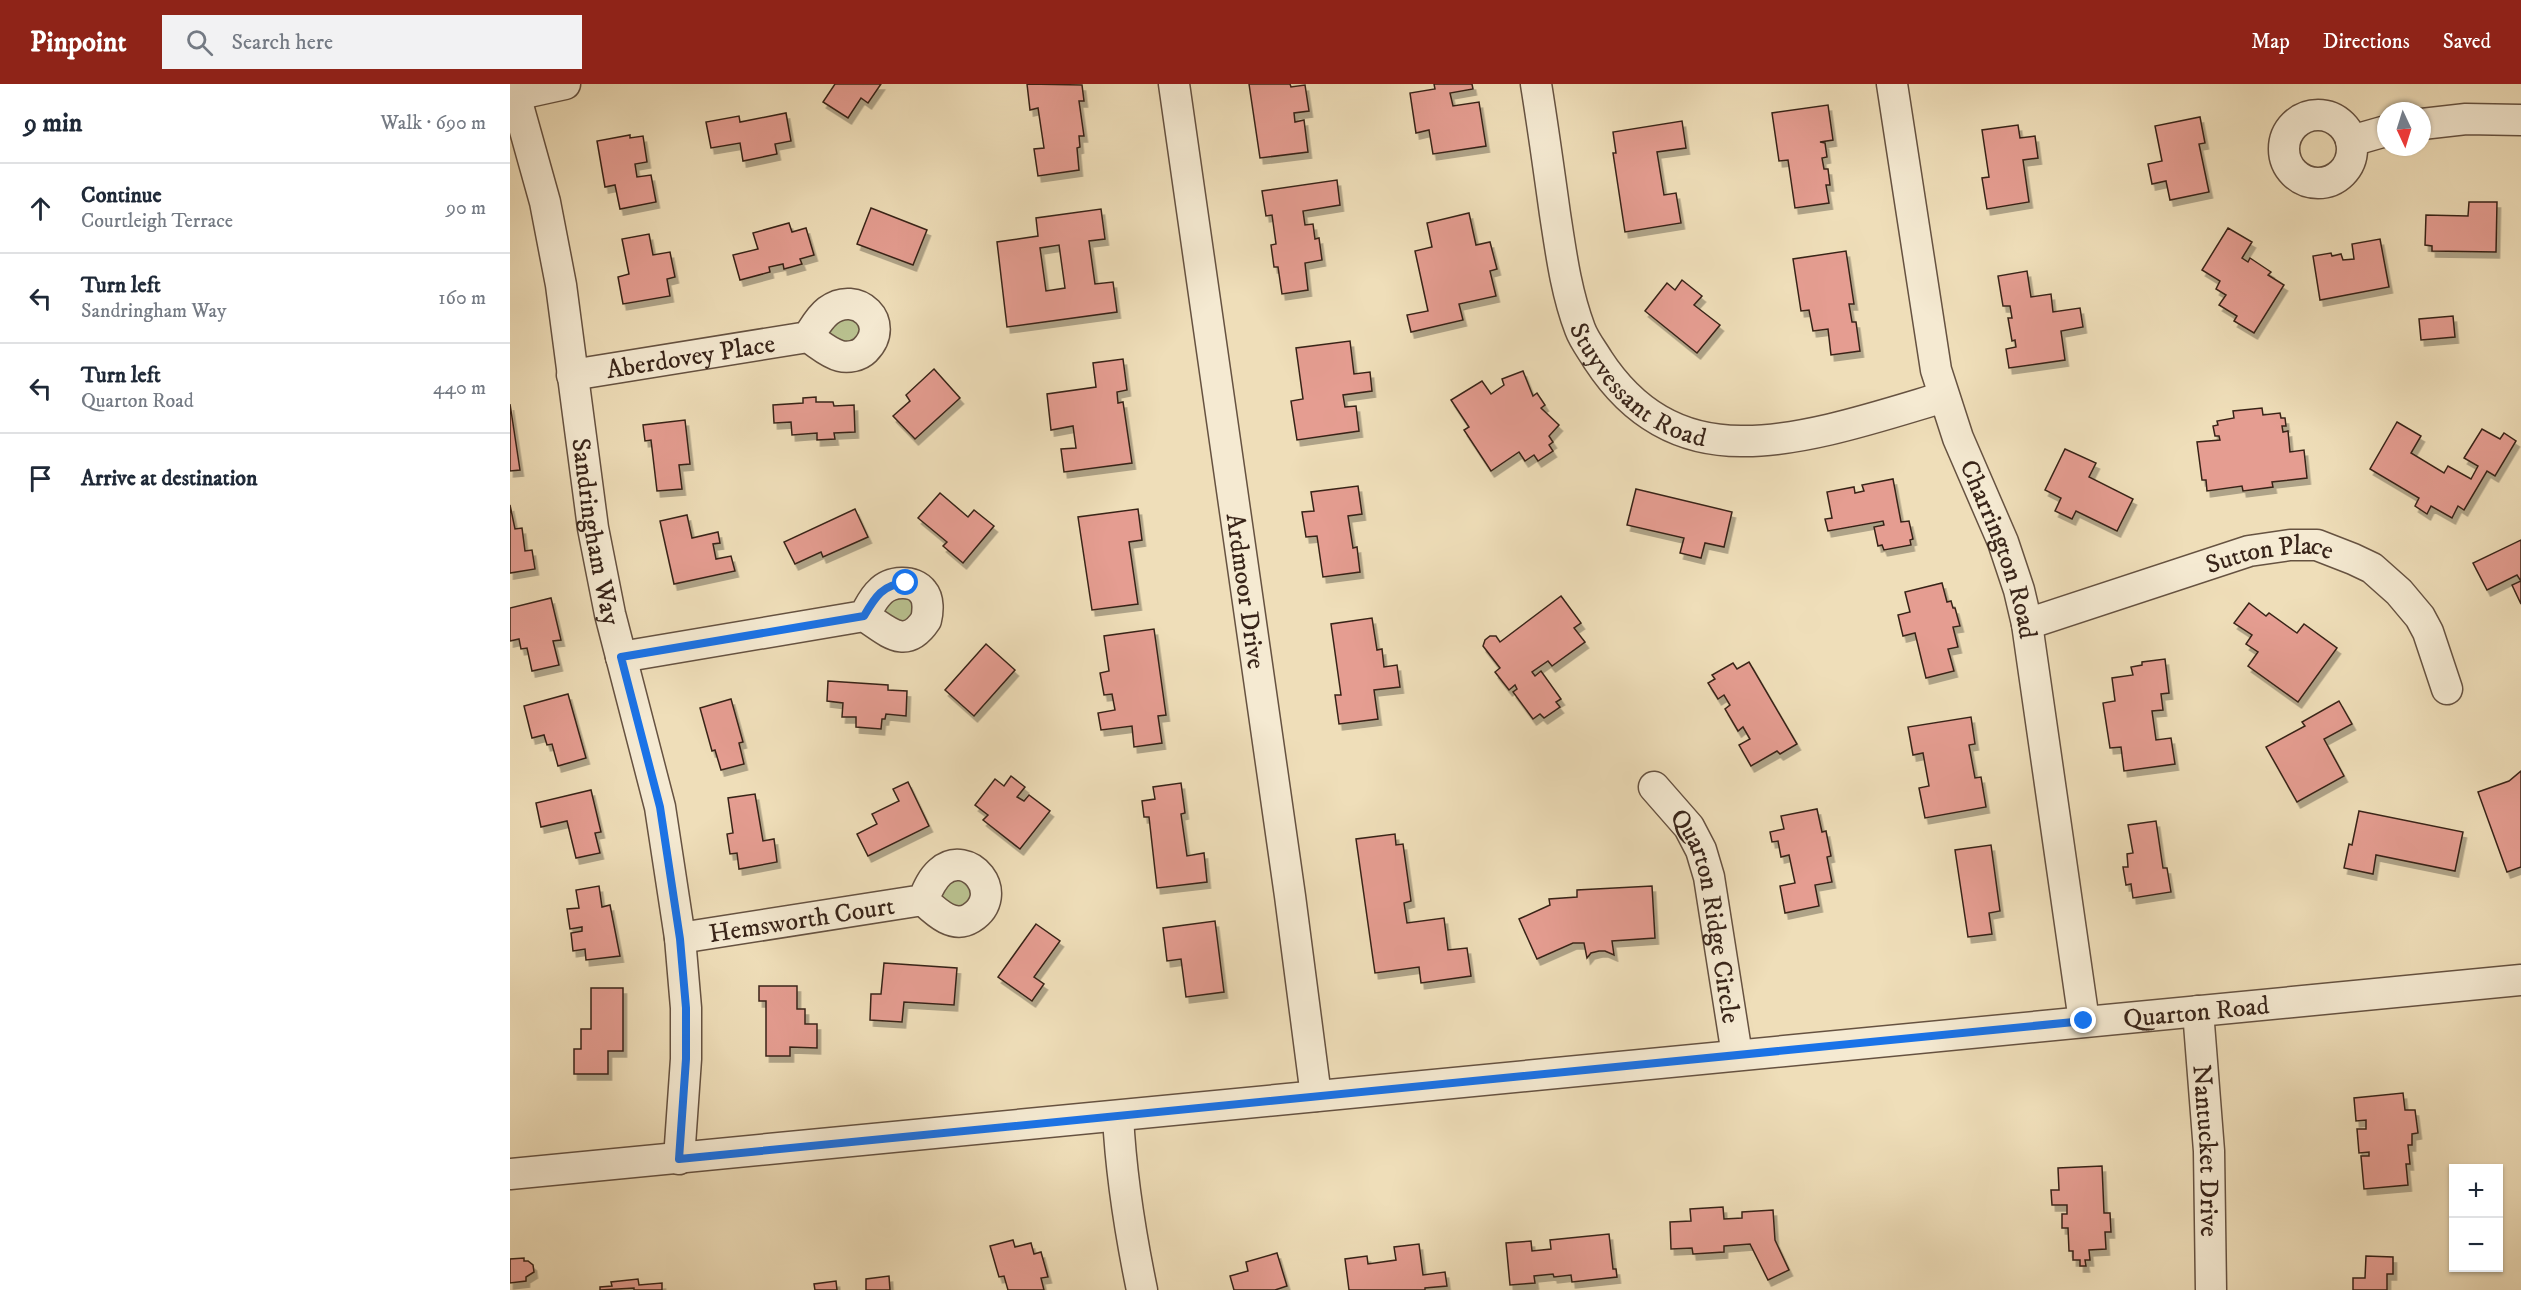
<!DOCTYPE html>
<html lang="en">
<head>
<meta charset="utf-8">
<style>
	:root { --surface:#fff; --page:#f2f2f3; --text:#1f2937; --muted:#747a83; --line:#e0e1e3; --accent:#8f2418 }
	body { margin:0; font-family:"IM FELL DW Pica",serif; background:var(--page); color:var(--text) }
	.controls { position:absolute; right:18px; bottom:18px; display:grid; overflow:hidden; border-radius:0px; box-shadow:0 2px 4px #0004 }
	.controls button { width:54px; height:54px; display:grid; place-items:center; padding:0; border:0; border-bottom:2px solid var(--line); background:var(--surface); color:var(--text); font:30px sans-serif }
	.compass { position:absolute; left:1867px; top:18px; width:54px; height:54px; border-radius:50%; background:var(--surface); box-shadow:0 2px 4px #0004; rotate:176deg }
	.stop { position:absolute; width:18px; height:18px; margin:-14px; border:4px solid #1a73e8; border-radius:50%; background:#fff }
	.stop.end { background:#1a73e8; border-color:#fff; box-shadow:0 2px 6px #0008 }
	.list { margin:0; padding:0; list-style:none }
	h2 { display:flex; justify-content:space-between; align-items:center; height:78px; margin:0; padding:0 24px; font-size:26px }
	h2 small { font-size:20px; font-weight:400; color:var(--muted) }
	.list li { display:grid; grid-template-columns:39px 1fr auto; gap:18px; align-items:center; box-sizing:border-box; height:90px; padding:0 24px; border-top:2px solid var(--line) }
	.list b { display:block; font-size:22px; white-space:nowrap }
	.list p { margin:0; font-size:20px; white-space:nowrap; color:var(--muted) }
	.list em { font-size:20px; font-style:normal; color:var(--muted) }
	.icon { flex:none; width:33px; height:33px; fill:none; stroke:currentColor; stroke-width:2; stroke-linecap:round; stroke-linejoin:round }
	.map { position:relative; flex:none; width:2011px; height:1206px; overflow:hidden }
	header { display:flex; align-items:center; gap:36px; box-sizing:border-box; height:84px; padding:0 30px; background:var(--accent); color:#fff }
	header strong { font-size:28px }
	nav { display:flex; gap:33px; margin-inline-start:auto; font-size:21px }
	.search { width:420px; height:54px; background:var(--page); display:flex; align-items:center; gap:15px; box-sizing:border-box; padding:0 21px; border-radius:0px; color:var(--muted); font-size:22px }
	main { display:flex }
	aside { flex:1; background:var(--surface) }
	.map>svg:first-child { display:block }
	.green { fill:#b9c18f; stroke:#787254; stroke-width:1.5 }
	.building { fill:#e59d91; stroke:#382419; stroke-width:1.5; fill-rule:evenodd; filter:url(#shadow) }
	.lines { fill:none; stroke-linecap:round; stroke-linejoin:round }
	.minor-casing { stroke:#665241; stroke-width:33 }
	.minor { stroke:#f5ead2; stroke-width:30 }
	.route { stroke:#1a73e8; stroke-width:8 }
	.labels { text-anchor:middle; stroke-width:6; stroke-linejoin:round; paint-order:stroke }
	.street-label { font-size:26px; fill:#382419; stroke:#f5ead2 }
</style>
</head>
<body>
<header>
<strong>Pinpoint</strong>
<div class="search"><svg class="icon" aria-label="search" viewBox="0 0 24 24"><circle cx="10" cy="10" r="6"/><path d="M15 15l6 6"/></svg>Search here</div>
<nav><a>Map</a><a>Directions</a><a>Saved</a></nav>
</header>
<main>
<aside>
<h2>9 min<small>Walk · 690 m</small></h2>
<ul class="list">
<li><svg class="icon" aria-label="ahead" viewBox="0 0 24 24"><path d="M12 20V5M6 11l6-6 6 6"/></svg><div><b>Continue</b><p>Courtleigh Terrace</p></div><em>90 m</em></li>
<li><svg class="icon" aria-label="left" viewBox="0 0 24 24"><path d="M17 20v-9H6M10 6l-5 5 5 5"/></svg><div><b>Turn left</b><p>Sandringham Way</p></div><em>160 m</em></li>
<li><svg class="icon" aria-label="left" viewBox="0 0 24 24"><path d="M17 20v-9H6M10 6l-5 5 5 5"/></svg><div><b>Turn left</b><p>Quarton Road</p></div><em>440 m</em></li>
<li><svg class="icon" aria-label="arrive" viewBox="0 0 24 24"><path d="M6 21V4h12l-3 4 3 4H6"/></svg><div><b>Arrive at destination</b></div></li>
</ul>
</aside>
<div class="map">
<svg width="2011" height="1206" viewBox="0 0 2011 1206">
	<defs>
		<filter id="shadow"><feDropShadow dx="3.5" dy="6" stdDeviation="0" flood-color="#0004"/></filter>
	</defs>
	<rect width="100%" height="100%" fill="#efdeb9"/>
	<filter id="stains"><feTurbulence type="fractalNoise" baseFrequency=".00333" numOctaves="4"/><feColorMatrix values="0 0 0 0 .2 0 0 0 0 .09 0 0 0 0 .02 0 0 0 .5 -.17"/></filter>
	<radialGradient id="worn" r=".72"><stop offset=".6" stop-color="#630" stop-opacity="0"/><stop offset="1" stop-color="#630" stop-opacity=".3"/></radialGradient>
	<g class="green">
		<path d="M341,228l13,23 -23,12 -16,-17z"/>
		<path d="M382,510l27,8 -13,25 -26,-18z"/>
		<path d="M454,792l12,21 -21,14 -19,-17 5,-6z"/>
	</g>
	<g class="building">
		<path d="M325,0h46l-13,19 -7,-5 -13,20 -25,-16z"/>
		<path d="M517,0l55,1 2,16h-5l5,35h-5l1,11 -3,1 2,22 -41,6 -4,-27 10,-1 -6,-40 -8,2z"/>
		<path d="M739,0h41l1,3 14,-2 4,26 -15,2 1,9 9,-2 4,32 -48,6z"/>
		<path d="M924,0h38l1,5 -23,4 3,13 26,-4 7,44 -53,8 -4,-24 -13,3 -6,-40 25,-4z"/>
		<path d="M1318,21l5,35 -13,2 5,1 2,14 -5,1 2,11h4l2,16h-4l3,18 -34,5 -7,-48 -9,1 -7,-48z"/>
		<path d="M276,29l5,28 -16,3 2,10 -34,7 -3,-18 -29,5 -5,-26 33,-6 1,6z"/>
		<path d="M1690,33l5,26 -6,1 10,48 -39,8 -4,-19 -14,3 -4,-20 14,-3 -7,-35z"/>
		<path d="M1172,37l4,27 -29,4 7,43 12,-2 5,30 -56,9 -12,-79h3l-3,-21z"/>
		<path d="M1508,41l2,13 15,-2 3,22 -15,2 6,42 -42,7 -5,-31 7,-1 -7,-47z"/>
		<path d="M120,51v3l13,-2 4,26 -12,2 2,13 14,-2 5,27 -36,7 -5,-24 -10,2 -8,-46z"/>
		<path d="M827,96l3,25 -37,6 2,14 8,-1 2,15 4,-1 3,22 -17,3 3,27 -26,4 -4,-27h-4l-3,-22 5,-1 -4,-29 -6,1 -4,-25z"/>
		<path d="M1959,118h28l-1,50 -64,-1v-5l-7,-1 1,-30 42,1z"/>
		<path d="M361,124l56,22 -14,35 -56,-21z"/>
		<path d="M591,125l4,30 -16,2 6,43 18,-2 4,30 -110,15 -10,-85 41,-6 -2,-18zM549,161l6,43 -19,3 -6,-43z"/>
		<path d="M959,129l7,32 14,-3 7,27 -7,2 6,25 -37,8 4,16 -52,12 -4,-17 21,-4 -13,-60 17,-4 -5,-24z"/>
		<path d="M279,139l3,9 14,-4 8,27 -14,4 2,5 -18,5 -1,-5 -14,3 1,5 -30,8 -7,-25 25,-6 -5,-16z"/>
		<path d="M1718,144l24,14 -10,16 6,4 2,-4 21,14 -3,3 16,10 -30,48 -20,-12 3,-5 -18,-11 7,-10 -10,-6 4,-8 -18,-11z"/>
		<path d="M139,150l4,21 17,-3 5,25 -8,2 3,17 -47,8 -5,-27 11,-3 -7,-35z"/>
		<path d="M1870,155l9,48 -69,13 -7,-44 18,-3 1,3 9,-2 2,6 11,-1 -2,-15z"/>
		<path d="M1336,167l8,53h-5l3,18h4l4,29 -29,4 -3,-26 -15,2 -4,-21 -8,1 -8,-52z"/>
		<path d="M1517,187l4,26 20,-3 2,18 27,-4 3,19 -22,4 4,29 -56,8 -3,-19 10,-2 -1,-7 -3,1 -4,-23h4l-2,-12h-7l-5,-30z"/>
		<path d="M1172,196l20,16 -8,9 26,20 -23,28 -52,-42 22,-28 8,7z"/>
		<path d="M1943,232l2,21 -34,3 -2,-21z"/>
		<path d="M840,257l4,33 16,-2 2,19 -29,4 2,12 11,-1 3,25 -62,9 -6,-39 12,-2 -7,-51z"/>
		<path d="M613,275l4,31 -10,2 1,11 5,-1 9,61 -68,9 -3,-23 15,-1 -3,-22 -22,4 -4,-36 49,-7 -3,-24z"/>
		<path d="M424,285l26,29 -45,41 -22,-23 17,-15 -4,-6z"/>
		<path d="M1013,287l10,25 4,-3 8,12 -4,3 18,17 -10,11 4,6 -4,3 4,6 -15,10 -4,-6 -9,6 -6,-9 -28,19 -27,-41 5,-3 -18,-27 31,-19 9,13 13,-9 -2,-6z"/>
		<path d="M306,313v5h17l1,4 20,-1 1,27 -21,1 1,6 -18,1v-7l-25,2 -1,-13 -17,1 -1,-18 30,-2v-5z"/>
		<path d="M0,320l10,66 -10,1z"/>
		<path d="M1752,324l1,7 17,-2 1,5h4l1,8h-4l1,6 5,-1 2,21 14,-2 3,28 -35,4 1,5 -30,4 -1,-5 -35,5 -1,-11h-4l-5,-38 23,-2 -1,-4h-4l-2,-10 5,-1 -1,-4 17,-3 -1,-7z"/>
		<path d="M175,336l5,44 -11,1 3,24 -25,2 -6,-51 -6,1 -2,-16z"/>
		<path d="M1887,338l24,14 -10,17 33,20 4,-7 23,13 7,-13 -14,-8 18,-29 18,10 4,-6 12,8 -21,35 -8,-5 -23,39 -6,-4 -6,12 -21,-12 -4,8 -12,-8 4,-8 -49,-29z"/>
		<path d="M1555,365l31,14 -7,14 44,22 -16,32 -41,-20 -4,8 -17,-8 6,-13 -16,-8z"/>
		<path d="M1383,395l8,43 8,-1 4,18 -3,1 1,5 -27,5 -2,-5 -4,1 -4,-19 10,-2 -1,-4 -55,10 -3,-12 7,-1 -5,-26 27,-5 1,6 9,-2 -2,-6z"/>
		<path d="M848,402l4,28 -14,2 5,32 4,-1 3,25 -37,5 -6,-41 -11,1 -4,-25 12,-1 -3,-19z"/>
		<path d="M1126,405l96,23 -8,35 -19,-4 -4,15 -21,-5 4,-15 -57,-13z"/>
		<path d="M430,409l28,24 6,-7 20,16 -31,37 -20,-17 4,-4 -29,-24z"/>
		<path d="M0,421l5,24 7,-1 3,23 7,-1 3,19 -25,4z"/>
		<path d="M345,425l13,28 -45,20 -2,-5 -26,12 -11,-22z"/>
		<path d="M628,425l4,31 -13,2 9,62 -46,6 -14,-93z"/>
		<path d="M177,431l5,23 26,-6 2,11 -7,1 3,15 15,-3 4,15 -61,13 -14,-63z"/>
		<path d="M2011,456v64l-9,-19 9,-4 -4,-6 -30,15 -14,-27z"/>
		<path d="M1432,499l5,19 4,-1 2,7h2l5,18 -7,1 5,20 -10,2 6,22 -28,7 -11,-45 -12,3 -5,-21 12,-3 -5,-20z"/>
		<path d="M1051,512l20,27 -7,5 11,14 -33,24 -4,-5 -16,11 3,4 6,-5 20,28 -5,3 4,5 -16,11 -4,-4 -7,5 -20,-27 4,-3 -2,-4 -6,5 -14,-18 5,-4 -17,-22 2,-6 5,-4h6l4,6z"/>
		<path d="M41,514l10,42 -8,1 6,24 -27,6 -5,-23 -6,1 -2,-10 -9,2v-33z"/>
		<path d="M1739,519l17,13 3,-3 28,20 7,-9 33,24 -39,54 -50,-36 10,-14 -12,-8 6,-9 -18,-12z"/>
		<path d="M862,534l5,32 5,-1 2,18 13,-2 3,22 -26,3 4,29 -39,5 -4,-29h6l-10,-71z"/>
		<path d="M644,545l12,86 -8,1 4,27 -28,4 -2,-21 -31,4 -3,-17 17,-3 -3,-16 -8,1 -4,-22 9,-2 -5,-35z"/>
		<path d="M476,560l29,26 -41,46 -29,-26z"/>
		<path d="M1655,575l4,34 -8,1 2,16 -11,1 4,29 15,-2 4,26 -51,7 -3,-24 -11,1 -7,-45 12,-2 -3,-23 21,-3 -2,-8 11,-2v-3z"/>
		<path d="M1239,578l48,82 -17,10 -3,-3 -26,15 -12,-21 11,-6 -7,-12 -5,4 -13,-22 5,-4 -6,-10 -6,4 -10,-16 7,-4 -3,-4 21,-12 4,6z"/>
		<path d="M318,597l60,4v5l19,1 -1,25 -20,-2 -1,5h-3l-1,10 -25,-2v-10h-14l1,-14 -16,-2z"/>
		<path d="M58,610l18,64 -28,8 -6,-22 -5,1 -3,-10 -12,3 -8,-32z"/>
		<path d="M221,615l12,43 -4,1 5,21 -23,6 -6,-20 -3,1 -12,-43z"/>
		<path d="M1829,617l13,23 -28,15 20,37 -47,26 -31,-55 39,-21 -3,-4z"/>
		<path d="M1461,633l4,27 -6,1 6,33 6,-1 5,30 -61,11 -6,-30 10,-2 -6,-33 -10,2 -5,-28z"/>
		<path d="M2011,687v96l-14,5 -29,-80 31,-11z"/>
		<path d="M501,692l14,11 -8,10 7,4 5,-6 21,16 -30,38 -37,-29 5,-5 -13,-10 20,-26 9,7z"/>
		<path d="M398,698l21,44 -61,30 -11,-22 20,-10 -5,-10 27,-13 -6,-12z"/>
		<path d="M671,699l4,30 -4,1 6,42 17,-3 3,29 -50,6 -8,-71h-5l-2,-16 13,-2 -2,-12z"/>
		<path d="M81,706l10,42 -6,1 5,20 -24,5 -9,-37 -26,6 -5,-24z"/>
		<path d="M245,710l8,47 11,-2 3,23 -38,7 -2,-16 -7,1 -3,-20 6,-1 -5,-35z"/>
		<path d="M1307,725l5,23 4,-1 5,25 -4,1 5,25 -17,3 4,21 -34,7 -5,-27 15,-3 -6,-28 -8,2 -3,-16 -6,1 -2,-10 14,-3 -3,-13z"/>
		<path d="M1849,727l104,21 -8,39 -79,-16 -3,19 -29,-6 5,-24 3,1z"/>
		<path d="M1646,737l7,47h4l4,24 -38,6 -2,-14 -5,1 -3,-18h5l-1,-13 6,-1 -5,-28z"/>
		<path d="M885,750l1,11 7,-1 8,57 -7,2 3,20 37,-5 4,32 19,-2 4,28 -50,7 -2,-16 -44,6 -19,-134z"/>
		<path d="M1481,761l9,66 -11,2 3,21 -24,3 -13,-87z"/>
		<path d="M89,802l3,21 8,-2 10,51 -34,4 -1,-11 -12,2 -2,-18 11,-2v-4l-12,2 -3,-20 12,-1 -3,-18z"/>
		<path d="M1142,802l3,52 -43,3 2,14 -9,-4h-6l-8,2 -4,5 -3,-15h-11l-36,16 -18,-40 31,-14 -1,-6 28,-2v-7z"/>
		<path d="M705,837l9,71 -38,5 -5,-38 -14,2 -4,-33z"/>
		<path d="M526,840l24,17 -26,36 10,7 -12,17 -34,-24z"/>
		<path d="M374,879l73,5 -3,37 -50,-3 -2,20 -32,-2 1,-26h10z"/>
		<path d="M249,902h38v23h8v15h12v24l-27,-1v9h-24v-55h-7z"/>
		<path d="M81,904h32v63h-15v23h-34v-25h7v-20h10z"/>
		<path d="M1893,1009l2,17h10l3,23 -6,1v11h-4l2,19h-4l2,21 -44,4 -3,-33h8v-4l-10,1 -2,-24h9v-9l-10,1 -2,-23z"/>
		<path d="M1592,1082l2,47h6l1,19h-6l1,17 -17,1 1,10h-5l1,6h-6v-6h-7v-9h-4l-1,-23h-6v-14h5v-9h-15l-1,-15h8l-1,-22z"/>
		<path d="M1213,1123l1,12 18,-1v-6l31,-2 2,30 14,30 -21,10 -18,-36 -26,2v6l-31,2 -1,-6 -21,1 -1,-27 21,-1 -1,-12z"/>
		<path d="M1099,1150l4,35h3l1,8 -45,5 -1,-7 -17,2 -1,-3 -19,2 1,7 -25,2 -4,-42 25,-2 1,10 19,-2 -1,-9z"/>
		<path d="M503,1156l2,7 16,-4 3,11 7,-2 7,25 -7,1 3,12h-36l-4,-14 -5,1 -9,-31z"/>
		<path d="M909,1160l4,31 22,-3 2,14 -22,2v2h-76l-4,-31 22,-3 1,8 28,-4 -2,-13z"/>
		<path d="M767,1169l10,33 -12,4h-41l-4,-14 18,-5 -2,-9z"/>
		<path d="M1856,1172l27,1v17h-6v16h-34v-12h12z"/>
		<path d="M14,1174v3h4l5,4 1,7 -8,5v4l-16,2v-24z"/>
		<path d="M379,1192l1,14h-24v-11z"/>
		<path d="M128,1195l1,6 23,-2v7h-28v-2l-34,2v-3l12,-1 -1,-4z"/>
		<path d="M326,1197l1,9h-22l-1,-6z"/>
	</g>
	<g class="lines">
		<defs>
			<g id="minor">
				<path id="s1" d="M2,0l33,118 16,83 32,243 17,86 50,193 20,131 6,70v51l-7,100"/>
				<path id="s2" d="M664,0l116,812 26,200"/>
				<path id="s3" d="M1026,0c7,43 13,87 19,130 6,39 11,78 25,115 4,11 12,21 18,31 34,52 80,81 143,81 63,1 142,-26 203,-44"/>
				<path id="s4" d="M1382,0l44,286 22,68 45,104 16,48 8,34 57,397"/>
				<path d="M5,11l50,-11"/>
				<circle cx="1808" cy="65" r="34"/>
				<path d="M1912,40l44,-5 55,1"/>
				<path d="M1841,57l35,-10"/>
				<path id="s5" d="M62,291l236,-38c10,6 20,16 32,19 8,2 19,0 25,-6 27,-27 -8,-61 -37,-39 -9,7 -14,17 -20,26"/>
				<path id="s6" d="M1517,540l222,-73 41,-6h27l36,14 19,9 27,24 21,25 8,15 19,57"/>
				<path d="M111,573l243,-41c23,14 41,36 62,4 2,-8 3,-21 -3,-28 -9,-13 -33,-11 -43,0 -7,6 -11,16 -16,24"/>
				<path id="s7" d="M1144,703l35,40 12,23 8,27 28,178"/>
				<path id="s8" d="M170,854l243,-38c13,12 30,29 48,18 37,-24 -3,-71 -31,-46 -9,8 -13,19 -17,28"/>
				<path id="s9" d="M1688,927l11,140 2,139"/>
				<path d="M608,1032c3,59 12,116 24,174"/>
				<path id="s10" d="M0,1090l2011,-194"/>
			</g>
		</defs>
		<use href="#minor" class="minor-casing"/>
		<use href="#minor" class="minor"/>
	</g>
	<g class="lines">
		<path class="route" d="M396,499c-23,1 -31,14 -42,33l-243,41 39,150 20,132 6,69v51l-7,100 1405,-138"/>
	</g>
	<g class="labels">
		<g class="street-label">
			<text dy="9" stroke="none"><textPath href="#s5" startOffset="120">Aberdovey Place</textPath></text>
			<text dy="9" stroke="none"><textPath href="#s3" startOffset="333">Stuyvessant Road</textPath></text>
			<text dy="9" stroke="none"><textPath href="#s1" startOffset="456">Sandringham Way</textPath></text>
			<text dy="9" stroke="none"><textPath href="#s4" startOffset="480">Charrington Road</textPath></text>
			<text dy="9" stroke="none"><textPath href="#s6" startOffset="254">Sutton Place</textPath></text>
			<text dy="9" stroke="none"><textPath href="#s2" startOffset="512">Ardmoor Drive</textPath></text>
			<text dy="9" stroke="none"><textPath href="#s7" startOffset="144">Quarton Ridge Circle</textPath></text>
			<text dy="9" stroke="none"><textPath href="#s8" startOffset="123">Hemsworth Court</textPath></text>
			<text dy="9" stroke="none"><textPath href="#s10" startOffset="1694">Quarton Road</textPath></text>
			<text dy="9" stroke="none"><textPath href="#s9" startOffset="140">Nantucket Drive</textPath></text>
		</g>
	</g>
	<rect width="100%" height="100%" filter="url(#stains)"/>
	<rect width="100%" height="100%" fill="url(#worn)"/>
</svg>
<div class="controls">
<button>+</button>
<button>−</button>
</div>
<svg class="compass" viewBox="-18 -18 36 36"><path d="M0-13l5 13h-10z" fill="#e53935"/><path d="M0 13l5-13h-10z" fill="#747a83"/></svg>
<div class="stop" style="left:396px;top:499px"></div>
<div class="stop end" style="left:1574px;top:937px"></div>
</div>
</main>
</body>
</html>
